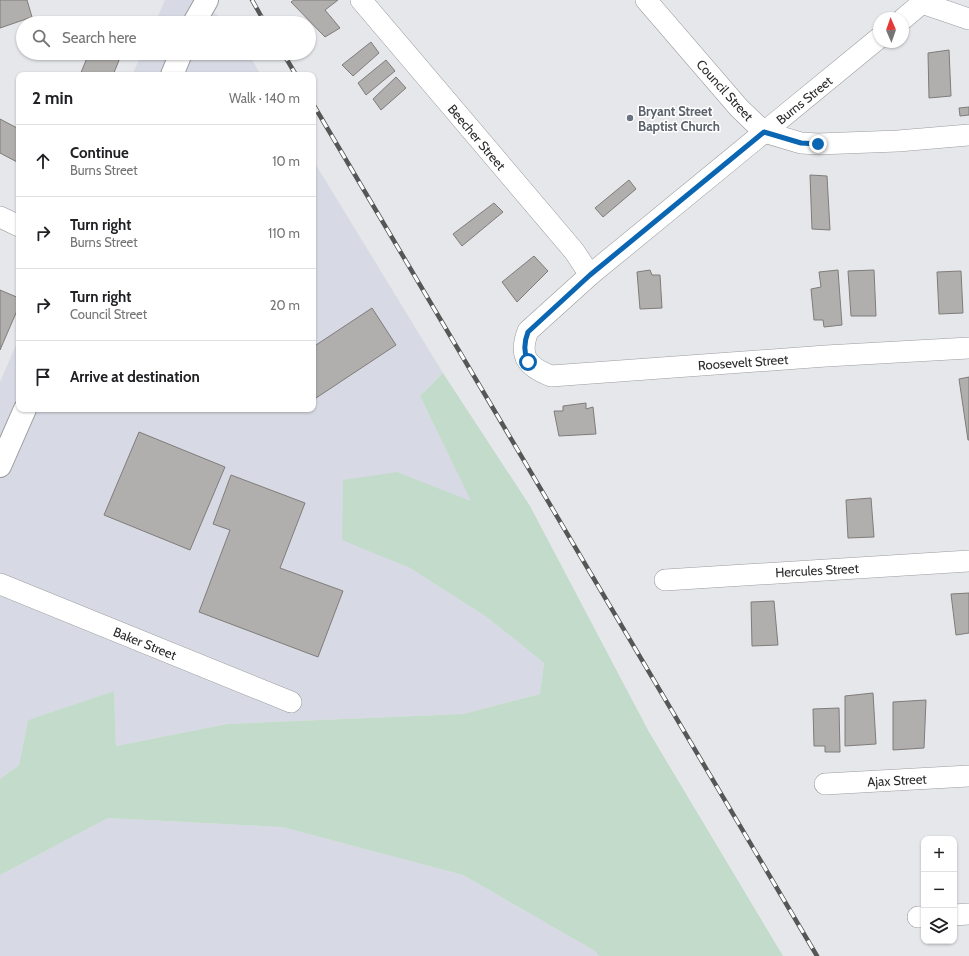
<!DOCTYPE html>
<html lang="en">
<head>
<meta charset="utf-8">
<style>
	:root { --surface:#fff; --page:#f6f6f6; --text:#202124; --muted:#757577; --line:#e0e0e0 }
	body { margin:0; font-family:Cabin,sans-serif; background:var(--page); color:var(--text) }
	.controls { position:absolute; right:12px; bottom:12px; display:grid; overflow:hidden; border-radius:8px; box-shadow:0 1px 3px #0004 }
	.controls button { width:36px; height:36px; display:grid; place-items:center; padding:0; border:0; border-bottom:1px solid var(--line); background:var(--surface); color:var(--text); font:20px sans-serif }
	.compass { position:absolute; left:873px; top:12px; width:36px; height:36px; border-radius:50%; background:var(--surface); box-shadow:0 1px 3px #0004; rotate:358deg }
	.stop { position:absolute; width:12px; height:12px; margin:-9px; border:3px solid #0a66b3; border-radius:50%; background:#fff }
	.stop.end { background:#0a66b3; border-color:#fff; box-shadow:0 1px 4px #0008 }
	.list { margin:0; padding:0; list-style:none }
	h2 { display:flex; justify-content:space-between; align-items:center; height:52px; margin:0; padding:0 16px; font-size:17px }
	h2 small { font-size:13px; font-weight:400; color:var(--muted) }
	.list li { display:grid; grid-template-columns:26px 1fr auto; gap:12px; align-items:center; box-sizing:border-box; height:72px; padding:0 16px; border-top:1px solid var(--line) }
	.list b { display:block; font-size:15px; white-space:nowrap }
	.list p { margin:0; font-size:13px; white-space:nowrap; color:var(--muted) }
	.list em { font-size:13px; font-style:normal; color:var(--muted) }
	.icon { flex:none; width:22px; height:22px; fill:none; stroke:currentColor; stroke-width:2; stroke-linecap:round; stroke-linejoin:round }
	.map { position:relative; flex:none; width:969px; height:956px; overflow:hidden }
	.search { position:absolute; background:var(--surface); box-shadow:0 1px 3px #0004; left:16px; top:16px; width:300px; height:44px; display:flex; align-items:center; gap:10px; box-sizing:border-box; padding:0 14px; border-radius:22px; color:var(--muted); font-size:15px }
	.panel { position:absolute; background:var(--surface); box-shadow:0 1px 3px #0004; left:16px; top:72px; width:300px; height:340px; border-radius:8px }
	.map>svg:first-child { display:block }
	.built { fill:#d7dae4 }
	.green { fill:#c3dbca }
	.building { fill:#b1afad; stroke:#7f7c7a }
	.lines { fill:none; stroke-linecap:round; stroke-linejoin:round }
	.minor-casing { stroke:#9b9c9f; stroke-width:22 }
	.tertiary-casing { stroke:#9b9c9f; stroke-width:24 }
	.minor { stroke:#fff; stroke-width:21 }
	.tertiary { stroke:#fff; stroke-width:22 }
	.rail-casing { stroke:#565657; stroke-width:4.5 }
	.rail { stroke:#fff; stroke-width:3; stroke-dasharray:9; stroke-linecap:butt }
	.route { stroke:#0a66b3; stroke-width:5 }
	.worship-dot { fill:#6b7280; stroke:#fff; stroke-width:1.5 }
	.labels { text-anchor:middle; stroke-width:3; stroke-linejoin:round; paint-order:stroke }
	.street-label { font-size:13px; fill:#2c2c2d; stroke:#fff }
	.worship-label { font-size:13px; font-weight:bold; fill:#5b616d; stroke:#fff; text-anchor:start }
</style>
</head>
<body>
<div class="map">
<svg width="969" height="956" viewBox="0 0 969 956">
	<rect width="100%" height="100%" fill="#e6e7ea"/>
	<g class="built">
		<path d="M165,0h32l31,23h-73z"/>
		<path d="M142,53h106l13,22h-129z"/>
		<path d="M313,160l130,213 -23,23 52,106 -75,-30 -55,67 68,29 78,50 56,45 -4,31 -77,20 -236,10 -111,22 -2,-55 -86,29 -9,45 -19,14v-397l19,-44v71h294z"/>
		<path d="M108,818l174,9 181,48 132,76 4,5h-599v-81z"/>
	</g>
	<path class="green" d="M443,373l87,133 119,226 134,224h-184l-4,-5 -132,-76 -181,-48 -174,-9 -108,57v-96l19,-14 9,-45 86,-29 2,55 111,-22 236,-10 77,-20 4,-31 -56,-45 -78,-50 -68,-28 1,-60 54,-8 74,29 -51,-105z"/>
	<g class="building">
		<path d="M0,0h27l5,17 -32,11z"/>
		<path d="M294,0h44l-13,10 15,18 -15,9 -34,-35z"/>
		<path d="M371,42l8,11 -26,23 -11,-11z"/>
		<path d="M949,50l2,46 -22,2 -1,-45z"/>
		<path d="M89,53h33l-9,22h-33z"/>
		<path d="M386,60l9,11 -29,24 -8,-12z"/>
		<path d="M396,77l10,11 -25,22 -8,-11z"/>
		<path d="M969,107v8l-9,1 -1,-8z"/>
		<path d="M0,119l19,10v34l-19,-10z"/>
		<path d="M810,175l17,1 3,54 -18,-1z"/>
		<path d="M629,180l7,9 -33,28 -8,-9z"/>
		<path d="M494,203l9,9 -41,34 -9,-12z"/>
		<path d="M534,256l14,15 -31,31 -15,-20z"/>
		<path d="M650,270l2,5h8l2,33 -22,1 -3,-37z"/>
		<path d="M838,270l4,55 -18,2 -1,-7h-9l-3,-31 10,-2 -2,-15z"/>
		<path d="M874,270l2,46h-25l-3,-45z"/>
		<path d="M961,271l2,42 -24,1 -2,-42z"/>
		<path d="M0,290l19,8v8l-19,44z"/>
		<path d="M372,308l24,37 -80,53 -3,-5v-46z"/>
		<path d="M969,377v63h-1l-9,-61z"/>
		<path d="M586,403v6l7,-2 3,27 -37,2 -5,-25h9v-5z"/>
		<path d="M139,432l86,35 -35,83 -86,-35z"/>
		<path d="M231,475l74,28 -25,65 63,23 -25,66 -119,-45 31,-82 -17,-6z"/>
		<path d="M871,498l3,39 -26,1 -2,-38z"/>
		<path d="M969,593v40l-13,2 -5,-41z"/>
		<path d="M774,601l4,44 -26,1 -1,-44z"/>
		<path d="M873,693l3,51 -31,2v-50z"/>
		<path d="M926,700l-2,48 -31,2v-48z"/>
		<path d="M839,708l1,44h-15v-6h-11l-1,-37z"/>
	</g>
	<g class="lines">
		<defs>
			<g id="minor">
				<path d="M361,0l213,251 16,24"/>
				<path d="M646,0l93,108 25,24 37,11 17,1 80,-3 71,-6"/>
				<path d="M920,0l2,3 47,16"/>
				<path d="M903,19l19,-16"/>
				<path d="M879,38l-289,237 -62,56c-10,26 0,36 23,45l275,-20 143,-8"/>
				<path d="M0,217l19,9"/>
				<path d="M665,580l304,-19"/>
				<path d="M0,584l291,118"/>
				<path d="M825,784l144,-8"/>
				<path d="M954,915l15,-1"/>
				<path d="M918,917h6"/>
			</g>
			<g id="tertiary">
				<path d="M194,23l13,-23"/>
				<path d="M172,75l9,-22"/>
				<path d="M0,466l25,-57"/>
			</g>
		</defs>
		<use href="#minor" class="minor-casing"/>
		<use href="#tertiary" class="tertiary-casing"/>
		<use href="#minor" class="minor"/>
		<use href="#tertiary" class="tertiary"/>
		<defs>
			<g id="rail">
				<path d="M252,0l13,23"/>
				<path d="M283,53l13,22"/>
				<path d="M313,104l504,852"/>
			</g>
		</defs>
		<use href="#rail" class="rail-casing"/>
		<use href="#rail" class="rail"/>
	</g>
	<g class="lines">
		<path class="route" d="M528,362c-5,-11 -4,-20 0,-30l62,-57 174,-143 37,11 17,1"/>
	</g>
	<circle class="worship-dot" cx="630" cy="118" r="4"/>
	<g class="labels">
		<g class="street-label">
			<text transform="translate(725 90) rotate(48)" y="5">Council Street</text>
			<text transform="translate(804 100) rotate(-39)" y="5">Burns Street</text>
			<text transform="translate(477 137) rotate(50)" y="5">Beecher Street</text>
			<text transform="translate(743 362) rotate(-4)" y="5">Roosevelt Street</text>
			<text transform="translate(817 570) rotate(-3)" y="5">Hercules Street</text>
			<text transform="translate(145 643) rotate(22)" y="5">Baker Street</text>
			<text transform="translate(897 780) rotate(-3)" y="5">Ajax Street</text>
		</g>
		<g class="worship-label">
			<text x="638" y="116">Bryant Street<tspan x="638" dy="15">Baptist Church</tspan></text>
		</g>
	</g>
</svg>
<div class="controls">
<button>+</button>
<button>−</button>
<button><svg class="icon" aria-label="layers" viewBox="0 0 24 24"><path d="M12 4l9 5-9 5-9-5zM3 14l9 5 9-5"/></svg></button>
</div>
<svg class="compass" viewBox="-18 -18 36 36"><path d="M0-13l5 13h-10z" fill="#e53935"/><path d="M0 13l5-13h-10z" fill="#757577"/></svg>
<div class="stop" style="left:528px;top:362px"></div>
<div class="stop end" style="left:818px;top:144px"></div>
<div class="search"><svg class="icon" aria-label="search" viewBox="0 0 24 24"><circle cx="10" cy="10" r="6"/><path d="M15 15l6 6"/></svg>Search here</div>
<section class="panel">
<h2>2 min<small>Walk · 140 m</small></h2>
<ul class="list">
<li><svg class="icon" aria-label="ahead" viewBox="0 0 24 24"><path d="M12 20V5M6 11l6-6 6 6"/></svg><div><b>Continue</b><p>Burns Street</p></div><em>10 m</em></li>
<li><svg class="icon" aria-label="right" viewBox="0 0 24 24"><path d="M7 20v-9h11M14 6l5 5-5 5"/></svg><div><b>Turn right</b><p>Burns Street</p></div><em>110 m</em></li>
<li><svg class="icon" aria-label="right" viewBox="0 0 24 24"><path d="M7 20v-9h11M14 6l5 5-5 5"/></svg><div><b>Turn right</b><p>Council Street</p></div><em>20 m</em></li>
<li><svg class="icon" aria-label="arrive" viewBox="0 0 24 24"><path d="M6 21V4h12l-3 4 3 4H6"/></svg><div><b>Arrive at destination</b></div></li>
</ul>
</section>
</div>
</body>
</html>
